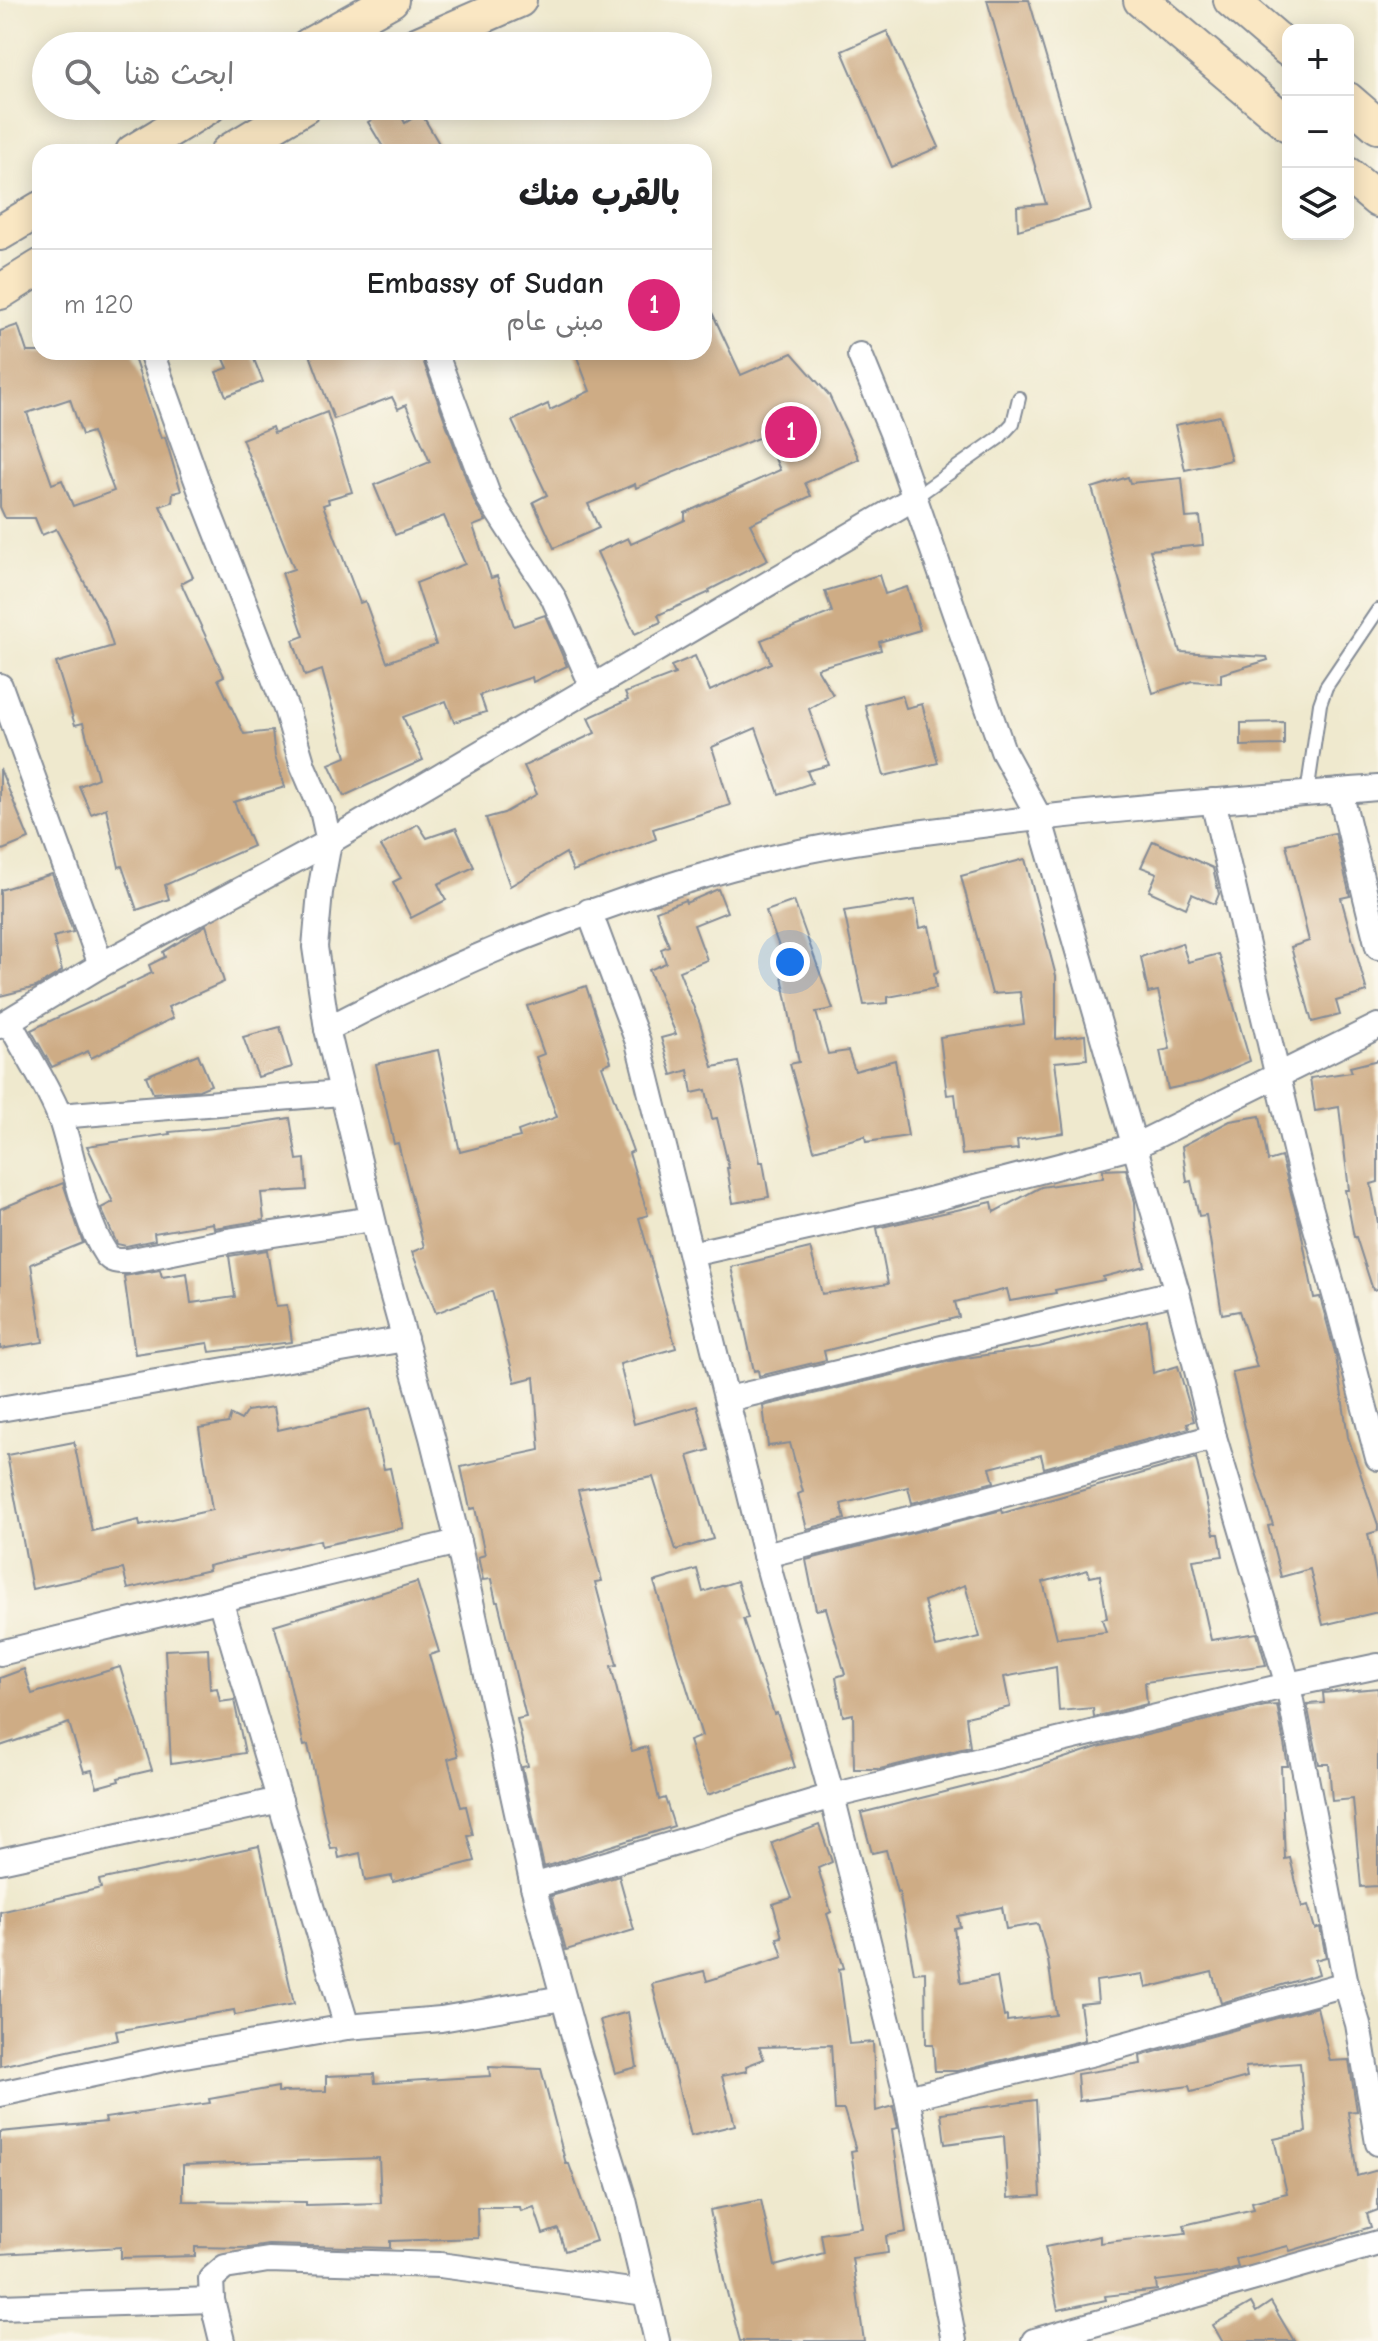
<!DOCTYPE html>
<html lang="ar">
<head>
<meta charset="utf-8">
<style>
	:root { --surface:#fff; --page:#f2f2f2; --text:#202124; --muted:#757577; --line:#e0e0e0; --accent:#db2777 }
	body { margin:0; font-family:"Comic Neue","Playpen Sans Arabic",sans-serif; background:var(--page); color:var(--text); direction:rtl }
	.controls { position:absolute; right:24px; top:24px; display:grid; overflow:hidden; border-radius:16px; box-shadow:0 4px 20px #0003 }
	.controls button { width:72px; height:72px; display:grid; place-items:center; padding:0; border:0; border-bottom:2px solid var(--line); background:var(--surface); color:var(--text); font:40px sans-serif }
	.you { position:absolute; left:790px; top:962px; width:28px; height:28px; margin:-20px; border:6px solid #fff; border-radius:50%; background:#1a73e8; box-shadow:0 0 0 12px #1a73e833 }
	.badge { display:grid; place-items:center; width:52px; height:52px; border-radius:50%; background:var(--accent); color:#fff; font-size:26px; font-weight:700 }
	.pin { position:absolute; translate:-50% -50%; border:4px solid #fff; box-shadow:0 2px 8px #0006 }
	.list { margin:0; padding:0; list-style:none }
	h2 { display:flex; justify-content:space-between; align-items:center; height:104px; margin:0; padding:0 32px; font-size:34px }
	h2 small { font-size:26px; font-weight:400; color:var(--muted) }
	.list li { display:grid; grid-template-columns:52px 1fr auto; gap:24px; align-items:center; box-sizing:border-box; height:112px; padding:0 32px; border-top:2px solid var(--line) }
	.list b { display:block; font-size:30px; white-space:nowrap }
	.list p { margin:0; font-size:26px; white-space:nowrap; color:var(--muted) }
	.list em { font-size:26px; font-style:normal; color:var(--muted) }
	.icon { flex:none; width:44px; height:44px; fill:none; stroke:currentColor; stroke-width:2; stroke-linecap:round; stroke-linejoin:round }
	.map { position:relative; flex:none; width:1378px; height:2341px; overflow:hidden; direction:ltr }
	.search { position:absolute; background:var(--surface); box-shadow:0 4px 20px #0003; left:32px; top:32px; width:680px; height:88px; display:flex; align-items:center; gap:20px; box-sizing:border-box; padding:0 28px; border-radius:44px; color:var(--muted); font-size:30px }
	.panel { position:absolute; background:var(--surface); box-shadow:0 4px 20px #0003; left:32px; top:144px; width:680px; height:216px; border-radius:24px; direction:rtl }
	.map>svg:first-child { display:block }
	.building { fill:#ceac85; fill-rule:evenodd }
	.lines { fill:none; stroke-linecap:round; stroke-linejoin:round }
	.lane-casing { stroke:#858c96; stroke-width:16 }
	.street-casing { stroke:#858c96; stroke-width:28 }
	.secondary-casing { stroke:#858c96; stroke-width:38 }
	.lane { stroke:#fff; stroke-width:12 }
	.street { stroke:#fff; stroke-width:24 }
	.secondary { stroke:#fae7c3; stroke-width:34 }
</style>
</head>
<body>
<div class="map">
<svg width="1378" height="2341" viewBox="0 0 1378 2341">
	<rect width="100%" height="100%" fill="#fbf7ec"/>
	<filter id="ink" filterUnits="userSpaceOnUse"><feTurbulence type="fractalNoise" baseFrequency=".0125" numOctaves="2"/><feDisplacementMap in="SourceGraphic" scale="16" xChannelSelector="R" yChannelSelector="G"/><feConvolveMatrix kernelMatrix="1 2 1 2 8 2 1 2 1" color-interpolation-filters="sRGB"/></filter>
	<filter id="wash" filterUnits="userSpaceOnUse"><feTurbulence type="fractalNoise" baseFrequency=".006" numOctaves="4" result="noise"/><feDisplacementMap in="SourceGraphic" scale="32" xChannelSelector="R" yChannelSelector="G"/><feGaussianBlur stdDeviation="1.8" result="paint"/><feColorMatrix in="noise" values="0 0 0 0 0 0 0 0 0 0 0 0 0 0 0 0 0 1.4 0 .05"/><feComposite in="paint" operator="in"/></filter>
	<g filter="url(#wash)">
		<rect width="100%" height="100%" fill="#efe9ce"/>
		<g id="blocks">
			<g class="building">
				<path d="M987,0h42l62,210 -73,20 -1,-24 29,-2z"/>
				<path d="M887,31l52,116 -47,20 -50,-116z"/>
				<path d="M396,106l9,17 16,-10 23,39h-58l-18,-30z"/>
				<path d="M704,295l37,80 51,-22 37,42 30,64 -54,24 6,13 -61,28 18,36 -59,30 1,2 -52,23 3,7 -26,12 -38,-82 31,-14 3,6 54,-24v-7l95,-43 -15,-35 -129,53 -1,-4 -47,20 11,24 -45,20 -21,-46 14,-7 -35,-74 36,-17 2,6 40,-19 -15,-39h129z"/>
				<path d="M18,325l9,27h105l29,86 4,-1 16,54 -8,2 -1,9 -12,4 33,71 -12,6 43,93 -6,3 26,55 28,-3 3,25 10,31 -51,15 19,44 -88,39 4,14 -32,11 -15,-44 -3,1 -13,-59 -15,6 -12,-28 19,-8 -15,-55 -8,2 -19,-62 57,-17 -8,-25 -49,-92 -14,6 -7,-17h-30l-5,-11v-176zM70,399l12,36 10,-3 22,59 -41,15 -11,-26 -10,4 -25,-71z"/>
				<path d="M221,352h30l12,30 -37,14 -10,-24 12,-4z"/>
				<path d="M309,352h111l55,151 11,18 -13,5 18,52 6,-2 17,50 31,-11 22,51 -34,16 -1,-5 -52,18 6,17 -32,10 -8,-21 -43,16 20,43 -79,36 -15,-32 17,-7 -24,-87 -17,6 -12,-36 11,-4 -22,-63 12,-4 -52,-130 30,-12 2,6 53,-21 25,80 -24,7 1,4 -6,2 37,98 5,-2 22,61 49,-17 -20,-62 49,-19 -21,-48 -49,19 -21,-50 56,-23 -24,-57 -8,4 -6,-12 -58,22z"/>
				<path d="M1220,416l11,44 -46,10 -10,-45z"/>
				<path d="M1128,477l2,6 52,-5 4,40 14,-1 3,28 -53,5 30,102 87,5 1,3 -47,14v9l-29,-2 -39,12 -61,-205z"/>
				<path d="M879,575l6,19 22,-7 13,43 -41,12 2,8 -64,18 16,27 -24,14 20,56 -22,6 5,12 -33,11 -23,-66 -44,19 18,58 -77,24 3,10 -83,32 -7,-18 -56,33 -24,-68 18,-5 33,-19 -13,-28 71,-33 -7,-15 40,-18 -3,-7 50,-19 -4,-8 24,-10 15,35 61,-28 -10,-23 71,-28 -7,-21z"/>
				<path d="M902,695l4,13 16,-4 16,59 -54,13 -19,-71z"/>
				<path d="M1284,722v23l-43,1v-23z"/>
				<path d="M0,769l29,70 -29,12z"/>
				<path d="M418,824l9,14 29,-10 18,39 -36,17 8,16 -35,18 -18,-36 8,-4 -20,-32z"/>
				<path d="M1335,833l15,63 -9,2 26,94 -31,9 4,14 -28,7 -21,-75 18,-6 -23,-97z"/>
				<path d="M1153,841l60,27 6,26 -4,10 -23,-10 -6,14 -37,-17 8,-18 -16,-6z"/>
				<path d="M1025,859l31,117v63l29,-4 2,24 -32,3 9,71 -47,7 1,9 -56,6 -7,-61 -8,1 -7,-58 84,-13 -4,-32 -28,2 -31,-118z"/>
				<path d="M52,874l21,58 -20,5 9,34 -26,16 -36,9v-106z"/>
				<path d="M718,889l9,23 -33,13 13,35 -28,11 21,52 13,44 25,-5 22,100h3l6,35 -36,6 -6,-35h2l-12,-50 -5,1 -6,-29 -14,3 -4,-23 -16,5 -11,-37 15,-4 -27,-64 17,-7 -5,-14 8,-3 -13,-35 29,-11 1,3z"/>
				<path d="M915,900l5,28 9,-2 9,46 -4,1 2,15 -48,9v6l-24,2 -20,-94z"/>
				<path d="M794,901l39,108 -17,3 12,42 20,-3 7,20 40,-11 13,76 -42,6 -1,-6 -51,14 -24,-86 9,-2 -17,-86 7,-2 -23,-63z"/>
				<path d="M206,925l18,57 -56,25 5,11 -82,40 -3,-7 -36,16 -21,-37 121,-57 -3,-8 16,-8 -2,-5z"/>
				<path d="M1182,943l6,19 31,-8 31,107 -49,21 -33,7 -8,-38 10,-2 -6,-32 -6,-26 -10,2 -7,-36z"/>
				<path d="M586,986l25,76 -9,4 31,85 -4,2 19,62 -9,3 37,130 -56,16 14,60 63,-18 12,44 -21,6 25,83 -37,11 -23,-73 -75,13 24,91 -7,1 22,83 -6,1 21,85 15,-4 12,53 6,-2 9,28 -130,41 -22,-100 6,-1 -11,-47 9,-2 -28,-115h-2l-5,-23 -8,1 -5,-23 7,-2 -10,-47 -5,1 -9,-42 79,-17 -6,-73 -19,5 -23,-91 -56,22 -24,-61 12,-5 -26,-104 -4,1 -18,-80 62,-14 22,102 60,-15 -2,-6 39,-14 -21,-60 8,-3 -17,-48z"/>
				<path d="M280,1027l12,40 -34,10 -15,-40z"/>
				<path d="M198,1054l13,31 -12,5 -46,3 -7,-17z"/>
				<path d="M1378,1060v122l-7,2 7,39v66l-5,1 -17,-53h-2l-9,-47h4l-10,-83 -24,4 -5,-33 42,-6 -2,-5z"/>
				<path d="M1260,1116l8,45 13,-4 19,69 14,72 6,-1 16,59 12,81 30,88v6l-10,3 10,53v25l-55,13 -13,-56 -29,8 -13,-51 5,-1 -19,-59 -22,-94 25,-5 -18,-56 -17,3 -16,-99 -7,1 -8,-35 -4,1 -5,-36 48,-25z"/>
				<path d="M290,1118l7,42 8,-1 2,31 -46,3 3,27 -50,8 -1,-5 -59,10 1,7 -29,6 -9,-2 -16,-36 12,-6 -26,-56 83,-12 -1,-2 68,-6z"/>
				<path d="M1126,1169l9,33 1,25 9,39 -42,11 1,3 -49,10 1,3 -46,8 -3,-12 -52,13 4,15 -135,34 2,9 -67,16 -1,-6 -4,1 -23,-104 79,-19 12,46 66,-10 -11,-56 115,-26 2,10 47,-25 62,-9v-8z"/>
				<path d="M63,1183l20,60 -52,21 12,78 -43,7v-140z"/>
				<path d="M267,1250l9,56 11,-1 5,37 -82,10 -2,-9 -73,11 -11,-78 36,-6 2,7 25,-4 4,30 44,-6 -6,-41z"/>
				<path d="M1147,1320l6,53 25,-7 16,55 -7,2 2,5 -145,40 -3,-13 -51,13 4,14 -82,21 -4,-16 -67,17 4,15 -38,10 -9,-35 5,-2 -13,-49 -22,3 -5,-40 196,-47 80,-12z"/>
				<path d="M274,1407l4,23 92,-21 14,60 6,-1 13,60 -82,18 -1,-6 -112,26 1,4 -81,19 -5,-20 -91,20 -25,-134 67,-13 18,89 47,-11 1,6 72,-16 -13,-82 29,-5 3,-8 10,5 6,-9z"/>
				<path d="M1196,1458l18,76h5l4,22 -30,4 18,80 46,-7 9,32 -121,17 2,22 -53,13 -1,-9 -34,3 -3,-44 -52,10 6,30 -44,10 4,30 -90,22h-26l-1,-55 -10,2 -7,-39 9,-3 -19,-66 -10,2 -10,-50 196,-50 1,3zM1088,1570l2,7 10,-2 7,43 -5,1 4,13 -49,6 -14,-56zM965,1585l15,52 -44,10 -12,-46z"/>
				<path d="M697,1569l6,23 34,-11 11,37 -5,1 31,95 3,-1 18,54 -88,28 -18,-54 13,-5 -48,-154z"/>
				<path d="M417,1582l22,70 -10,3 29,101 -10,3 13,48 5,-1 7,29 -5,1 7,25 -82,21 -1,-6 -27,5 -5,-28 -21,5 -2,-10 -6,1 -23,-104 -4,1 -19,-84 -11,-37z"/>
				<path d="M208,1648l2,41 7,-1 3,14 14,-2 11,53 -74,11 -6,-114z"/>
				<path d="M120,1667l32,103 -34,8 1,3 -22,6 -5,-17 -8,2 -15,-49 -69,23v-68l24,-9 8,25z"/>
				<path d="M1378,1688v198l-17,1 -8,-88 -21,2 -3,-37h-10l-12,-60 17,-1 -1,-10z"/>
				<path d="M1277,1705l11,61h-7l4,93 5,-1 12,49 6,-2 7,24 5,-2 6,30 -11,3 4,14 -98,29 -9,-31 -66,16 -3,-14 -47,7 2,21 -18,2 5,36 -128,31h-22l-2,-27h-7l-1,-72 -11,1 -15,-82 -2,1 -11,-42 -14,3 -11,-40 148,-37 89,-29 167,-41zM1002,1907l4,22 32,-5 10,36 8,55 -49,6v-5l-3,1 -7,-40 -36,6 -7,-55 6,-1 -2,-11z"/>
				<path d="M819,1825l13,37 -14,6 13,44 -4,2 17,54 -5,1 10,75 24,-2 3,69 17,-5 5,22 -6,1 14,103 -20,4 2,17 -36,5 12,83h-124l-15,-56 -15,-75 51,-10 14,66 49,-13 -3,-19 41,-6 -11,-77 5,-1 -12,-40h-9l-4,-65 -72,2 5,12 -18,7 1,5 -25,5 13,49 -44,11 -39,-152 52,-13 3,10 76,-24 -6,-19 5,-1 -9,-33 19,-6 -20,-55z"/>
				<path d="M259,1846l35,158 -59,11 -1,-5 -118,21 2,9 -118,26v-154l101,-24 -2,-8z"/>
				<path d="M619,1876l15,54 -68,20 -15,-54z"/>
				<path d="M1317,2007l13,54 19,-1 8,51 -9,1 9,64 21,-6v40l-11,4 4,13 -81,24 -2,-5 -52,13 2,8 -20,6 -62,8 1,9 -52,6 1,4 -48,10 -13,-63 55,-11v7l86,-10 -2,-8 70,-16 -2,-7 35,-9 -13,-54 32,-7 -6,-69 -55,4 2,10 -56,15 -2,-6 -110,15 -2,-27 64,-10 -1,-8z"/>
				<path d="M628,2012l9,55 -22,6 -15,-53z"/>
				<path d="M489,2067l52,2 25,95h3l27,77 -31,10 -7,-22 -15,5 -9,-27 -13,4 -1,-4h-43l1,31 -88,3v7l-122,-3 -19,3 -54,-1v9l-74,2v-11l-121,7v-122l106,-10 -1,-4 105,-15 -1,-4 69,-12v5l48,-1v-15l48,-2 1,9 115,-7zM379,2158l2,45 -75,2v-3l-123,-1v-36z"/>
				<path d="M1036,2100l5,96 -33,2 -4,-62 -59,8 -4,-31z"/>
				<path d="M1271,2302l23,39h-72l-9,-16 38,-22 5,9z"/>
			</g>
		</g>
	</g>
	<g filter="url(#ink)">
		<use href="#blocks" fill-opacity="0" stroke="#858c96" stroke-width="2"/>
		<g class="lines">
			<defs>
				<g id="lane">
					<path d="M914,498l86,-61 13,-14 6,-25"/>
					<path d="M1307,794l13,-90 6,-17 52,-77"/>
				</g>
				<g id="street">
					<path d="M151,352l50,140 85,217 17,57 19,44 7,32 -9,50 -5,55 12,82 56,232 49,176 26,105 75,344 45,165 46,149 33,141"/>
					<path d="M435,352l54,146 64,99 39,88"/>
					<path d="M860,355l32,78 111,318 36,66 138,475 37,145 74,248 58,299 12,40 20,119"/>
					<path d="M0,686l101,279"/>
					<path d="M1340,791l38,156"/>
					<path d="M1213,801l88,374 36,127 41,156"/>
					<path d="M589,911l49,131 127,513 67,241 75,302 47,243"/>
					<path d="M9,1021c15,30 41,68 52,99 13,39 22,100 45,134 6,8 13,7 22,7l99,-20 145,-22"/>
					<path d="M0,1026l101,-61 228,-123 585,-344"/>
					<path d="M327,1029c131,-68 261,-123 404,-161 81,-22 166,-33 250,-43 132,-17 264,-26 397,-37"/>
					<path d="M59,1116l282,-23"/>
					<path d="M691,1254l215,-48 229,-60 243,-120"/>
					<path d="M728,1399l449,-107"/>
					<path d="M0,1409l405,-70"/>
					<path d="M765,1555l204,-51 245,-67"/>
					<path d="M220,1600l127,427"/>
					<path d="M0,1653l458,-111"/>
					<path d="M0,1861l280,-61"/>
					<path d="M533,1886l299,-90 456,-111 90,-19"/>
					<path d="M0,2094l173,-37 174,-30 94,-8 122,-21"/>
					<path d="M907,2098l187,-45 252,-69"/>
					<path d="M212,2300l10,41"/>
					<path d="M0,2307l212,-7 -1,-21 14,-12 43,-7 172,5 206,28"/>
					<path d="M1034,2341l344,-98"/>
				</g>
				<g id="secondary">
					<path d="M1141,0l147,124"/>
					<path d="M1231,0l57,49"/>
					<path d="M308,46l83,-46"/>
					<path d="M414,46l105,-46"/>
					<path d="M1348,100l30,26"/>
					<path d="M133,152l76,-46"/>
					<path d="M228,152l77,-46"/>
					<path d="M1348,175l30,25"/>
					<path d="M0,233l40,-24"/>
					<path d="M0,292l40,-25"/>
				</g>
			</defs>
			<use href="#lane" class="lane-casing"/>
			<use href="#street" class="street-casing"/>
			<use href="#secondary" class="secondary-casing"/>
			<use href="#lane" class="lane"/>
			<use href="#street" class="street"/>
			<use href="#secondary" class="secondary"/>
		</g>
	</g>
</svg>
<div class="controls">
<button>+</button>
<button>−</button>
<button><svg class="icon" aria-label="layers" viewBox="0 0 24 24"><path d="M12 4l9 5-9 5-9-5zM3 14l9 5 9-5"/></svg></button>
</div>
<div class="you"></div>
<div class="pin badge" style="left:791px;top:432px">1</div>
<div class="search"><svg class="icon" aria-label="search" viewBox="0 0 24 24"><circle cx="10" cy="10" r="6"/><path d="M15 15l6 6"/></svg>ابحث هنا</div>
<section class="panel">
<h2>بالقرب منك<small></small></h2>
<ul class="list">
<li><span class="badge">1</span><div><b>Embassy of Sudan</b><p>مبنى عام</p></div><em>120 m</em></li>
</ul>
</section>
</div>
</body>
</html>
